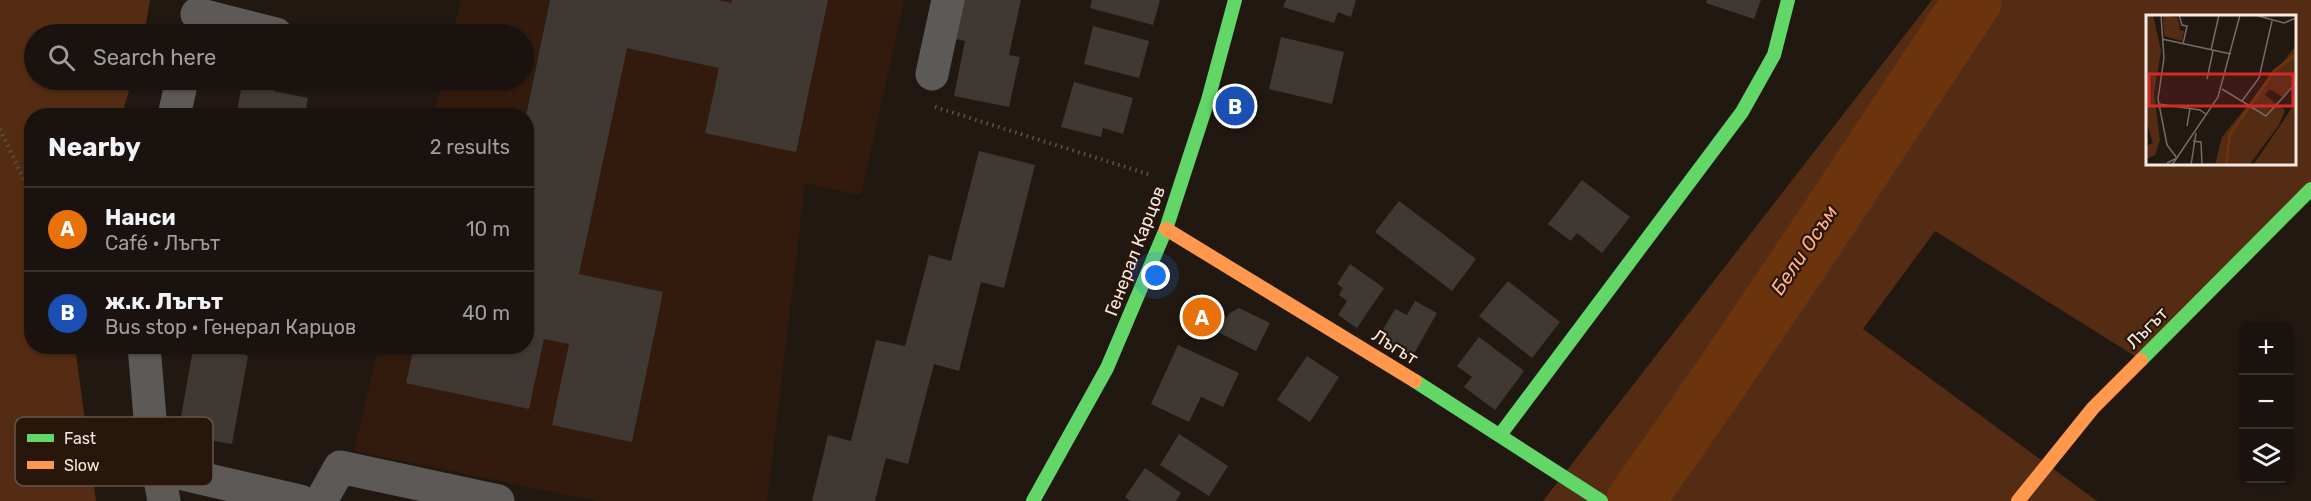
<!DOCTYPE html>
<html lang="en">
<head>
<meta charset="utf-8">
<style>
	:root { --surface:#1a120e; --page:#231b17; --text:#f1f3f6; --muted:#9f9e9e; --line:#38322e; --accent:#2563eb }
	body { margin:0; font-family:Rubik,sans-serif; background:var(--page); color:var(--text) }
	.controls { position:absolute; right:18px; bottom:18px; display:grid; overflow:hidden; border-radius:12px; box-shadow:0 2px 4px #0004 }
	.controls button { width:54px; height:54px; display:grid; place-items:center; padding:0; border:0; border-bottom:2px solid var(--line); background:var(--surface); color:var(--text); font:30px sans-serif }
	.you { position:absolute; left:1156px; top:276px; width:21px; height:21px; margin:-15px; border:4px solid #fff; border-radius:50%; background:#1a73e8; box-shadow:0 0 0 9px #1a73e833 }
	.badge { display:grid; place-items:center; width:39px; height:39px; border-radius:50%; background:var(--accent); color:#fff; font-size:20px; font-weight:700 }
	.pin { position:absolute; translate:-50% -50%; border:3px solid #fff; box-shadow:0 2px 6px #0006 }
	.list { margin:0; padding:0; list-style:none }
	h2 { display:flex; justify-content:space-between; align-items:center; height:78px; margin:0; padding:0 24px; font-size:26px }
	h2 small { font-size:20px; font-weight:400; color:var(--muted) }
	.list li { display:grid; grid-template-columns:39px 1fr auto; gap:18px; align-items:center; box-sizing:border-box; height:84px; padding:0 24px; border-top:2px solid var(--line) }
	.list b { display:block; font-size:22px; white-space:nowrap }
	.list p { margin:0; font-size:20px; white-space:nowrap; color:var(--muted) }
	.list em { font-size:20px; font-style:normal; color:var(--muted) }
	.icon { flex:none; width:33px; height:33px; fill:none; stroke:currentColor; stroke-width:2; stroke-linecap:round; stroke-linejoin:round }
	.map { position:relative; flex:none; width:2311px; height:501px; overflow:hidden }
	.search { position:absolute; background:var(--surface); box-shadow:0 2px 4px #0004; left:24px; top:24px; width:510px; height:66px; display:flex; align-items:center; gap:15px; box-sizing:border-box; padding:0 21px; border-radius:33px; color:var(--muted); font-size:22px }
	.panel { position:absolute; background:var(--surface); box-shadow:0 2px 4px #0004; left:24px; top:108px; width:510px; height:246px; border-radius:24px }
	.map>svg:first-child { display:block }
	.built { fill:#321b0d }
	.green { fill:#542c13; fill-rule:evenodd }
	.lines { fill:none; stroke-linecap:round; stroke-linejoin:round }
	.river { stroke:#6c340d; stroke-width:58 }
	.building { fill:#403832 }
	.path { stroke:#59544f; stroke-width:4; stroke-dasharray:1.5 4.5; stroke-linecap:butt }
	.street { stroke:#5d5956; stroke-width:33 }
	.fast { stroke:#63d668; stroke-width:14 }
	.slow { stroke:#ff974d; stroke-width:14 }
	.labels { text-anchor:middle; stroke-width:4.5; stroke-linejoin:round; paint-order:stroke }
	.street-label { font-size:18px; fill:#f6e8e0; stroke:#29160b }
	.water-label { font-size:20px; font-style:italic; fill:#feb38a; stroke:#29160b }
	.inset-river { fill:none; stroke:#6c340d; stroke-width:3 }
	.inset-road { fill:none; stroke:#776b64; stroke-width:1.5 }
	.view { fill:#d62828; fill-opacity:0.15; stroke:#d62828; stroke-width:3 }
	.inset-edge { fill:none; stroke:#f6e8e0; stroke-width:3 }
	.key { fill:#29160b; stroke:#66554b; stroke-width:1.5 }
	.key-label { font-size:16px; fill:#f6e8e0 }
</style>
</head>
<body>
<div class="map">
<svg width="2311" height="501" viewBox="0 0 2311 501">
	<rect width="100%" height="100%" fill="#221812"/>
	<path class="built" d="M461,0h443l-43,195 -56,-12 -38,318h-170l-243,-50 25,-104 147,-1v-230l-92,-1 9,-35h81v-46h-71z"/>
	<g class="green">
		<path d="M0,0h150l-6,34h-110v46h98l-10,35 -90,1v230l43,1 21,154h-96z"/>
		<path d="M1932,0h379v189l-170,171 -206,-129 -72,98 234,172h-554zM2148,16h146v148h-146z"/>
	</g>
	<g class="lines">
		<path class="river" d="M1635,501c117,-164 227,-333 338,-501"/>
	</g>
	<g class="building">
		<path d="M550,0h168l13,3 1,-3h96l-32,152 -91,-19 14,-65 -92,-20 -48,226 84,18 -31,150 -80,-17 17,-81 -25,-5 -15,70 -123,-26 8,-37h49l13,3v-3h50v-230z"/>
		<path d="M964,0h57l-12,55 11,2 -11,50 -55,-11 11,-55 -9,-2z"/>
		<path d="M1092,0h68l-7,25 -63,-17z"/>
		<path d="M1286,0h70l-5,17 -13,-5 -4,11 -51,-16z"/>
		<path d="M1707,0h54l-7,19 -48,-16z"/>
		<path d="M1093,26l56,15 -10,37 -55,-14z"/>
		<path d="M1281,37l63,15 -12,52 -63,-15z"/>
		<path d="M243,80h33l-2,11 34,7 -3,18h-69z"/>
		<path d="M1074,82l59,16 -10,36 -20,-6 -2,9 -40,-10z"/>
		<path d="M979,151l56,14 -31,123 -23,-6 -22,89 -25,-7 -26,100 -22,-6 -11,43h-63l16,-66 23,6 25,-101 29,6 24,-91 22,6z"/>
		<path d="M1582,180l48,37 -28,36 -25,-20 -6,8 -23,-17z"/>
		<path d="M1399,201l77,58 -24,32 -77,-59z"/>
		<path d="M1350,264l34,24 -27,40 -19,-13 9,-14 -8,-6 4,-7 -6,-4z"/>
		<path d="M1508,281l52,41 -28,36 -53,-42z"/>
		<path d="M1415,301l22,12 -25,44 -34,-19 17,-29 12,6z"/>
		<path d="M1239,308l31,15 -14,28 -40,-20 14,-18z"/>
		<path d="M1479,337l45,34 -29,39 -31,-23 8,-10 -15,-11z"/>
		<path d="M1178,345l61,28 -16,34 -22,-10 -12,25 -38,-18z"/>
		<path d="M188,346h46l-1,3 15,7 -16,88 -54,-10 15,-85z"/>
		<path d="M1307,356l32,21 -29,45 -33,-22z"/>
		<path d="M1179,434l49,32 -19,30 -49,-31z"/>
		<path d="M1145,468l36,25 -5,8h-46l-5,-4z"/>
	</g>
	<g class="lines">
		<g class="path">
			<path d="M935,107l216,68"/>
			<path d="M0,129l32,68"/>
		</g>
		<g class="street">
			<path d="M197,14l79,20"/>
			<path d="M932,74l16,-74"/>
			<path d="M174,116l8,-36"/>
			<path d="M144,346l7,84 13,71"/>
			<path d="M157,468l143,33"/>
			<path d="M321,501l19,-34 158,34"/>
		</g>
		<g class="fast">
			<path d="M2141,360l170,-171"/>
			<path d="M1415,381l186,120"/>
			<path d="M1500,435l242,-323 32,-57 14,-55"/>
			<path d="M1033,501l74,-133 59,-139 42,-129 27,-100"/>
		</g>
		<g class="slow">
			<path d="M1166,229l249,152"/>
			<path d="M2018,501l75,-93 48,-48"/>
		</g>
	</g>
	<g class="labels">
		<g class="street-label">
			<text transform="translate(1135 251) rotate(-69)" y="6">Генерал Карцов</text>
			<text transform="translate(2147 328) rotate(-45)" y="6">Лъгът</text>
			<text transform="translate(1395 347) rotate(32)" y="6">Лъгът</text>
		</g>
		<g class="water-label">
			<text transform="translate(1804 250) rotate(-56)" y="7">Бели Осъм</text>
		</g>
	</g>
	<g transform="translate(2146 15)">
		<rect width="150" height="150" fill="#221812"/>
		<path d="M0,0h7l8,36 -7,43 6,46 -5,15 -9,4v-13l7,-3 -7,-22zM17,0l15,3 2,12 4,1 -2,10 -18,-5zM150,31v37l-14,14 -12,-8 -5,6 20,15 -6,15 -30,40h-34l7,-28zM150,86v64h-43l31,-45z" fill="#542c13"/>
		<path class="inset-river" d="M80,150l4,-31 45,-64 21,-15"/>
		<path class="inset-road" d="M15,0l3,43 -6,41 9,46 10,13 -10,5M33,0l3,10 5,1 -4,18M109,0l29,8 12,-5M16,24l69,15M65,35l8,-35M61,64l6,-28M76,74l44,27 30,-33M96,86l17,-23 13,-57M13,89l41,6 7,5M41,111l3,-18M47,126l8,1 1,23M26,150l46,-68 22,-82M45,150l5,-32"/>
		<path class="view" d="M3,59h144v32h-144z"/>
		<rect width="150" height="150" class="inset-edge"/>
	</g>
	<rect x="15" y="417" width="198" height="69" rx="9" class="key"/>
	<rect x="27" y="434" width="27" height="8" fill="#63d668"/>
	<rect x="27" y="461" width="27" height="8" fill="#ff974d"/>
	<g class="key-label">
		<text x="64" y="444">Fast</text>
		<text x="64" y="471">Slow</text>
	</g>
</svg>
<div class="controls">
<button>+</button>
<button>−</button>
<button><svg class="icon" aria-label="layers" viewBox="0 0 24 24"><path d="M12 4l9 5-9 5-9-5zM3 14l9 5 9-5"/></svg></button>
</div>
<div class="you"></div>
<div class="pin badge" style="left:1202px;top:317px;background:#e8710a">A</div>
<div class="pin badge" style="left:1235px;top:106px;background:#1a4fb4">B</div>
<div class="search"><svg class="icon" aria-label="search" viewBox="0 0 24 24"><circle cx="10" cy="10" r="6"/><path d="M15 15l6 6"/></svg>Search here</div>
<section class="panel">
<h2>Nearby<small>2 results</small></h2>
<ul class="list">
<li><span class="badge" style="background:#e8710a">A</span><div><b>Нанси</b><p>Café · Лъгът</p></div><em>10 m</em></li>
<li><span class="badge" style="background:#1a4fb4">B</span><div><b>ж.к. Лъгът</b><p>Bus stop · Генерал Карцов</p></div><em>40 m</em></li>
</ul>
</section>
</div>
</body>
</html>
